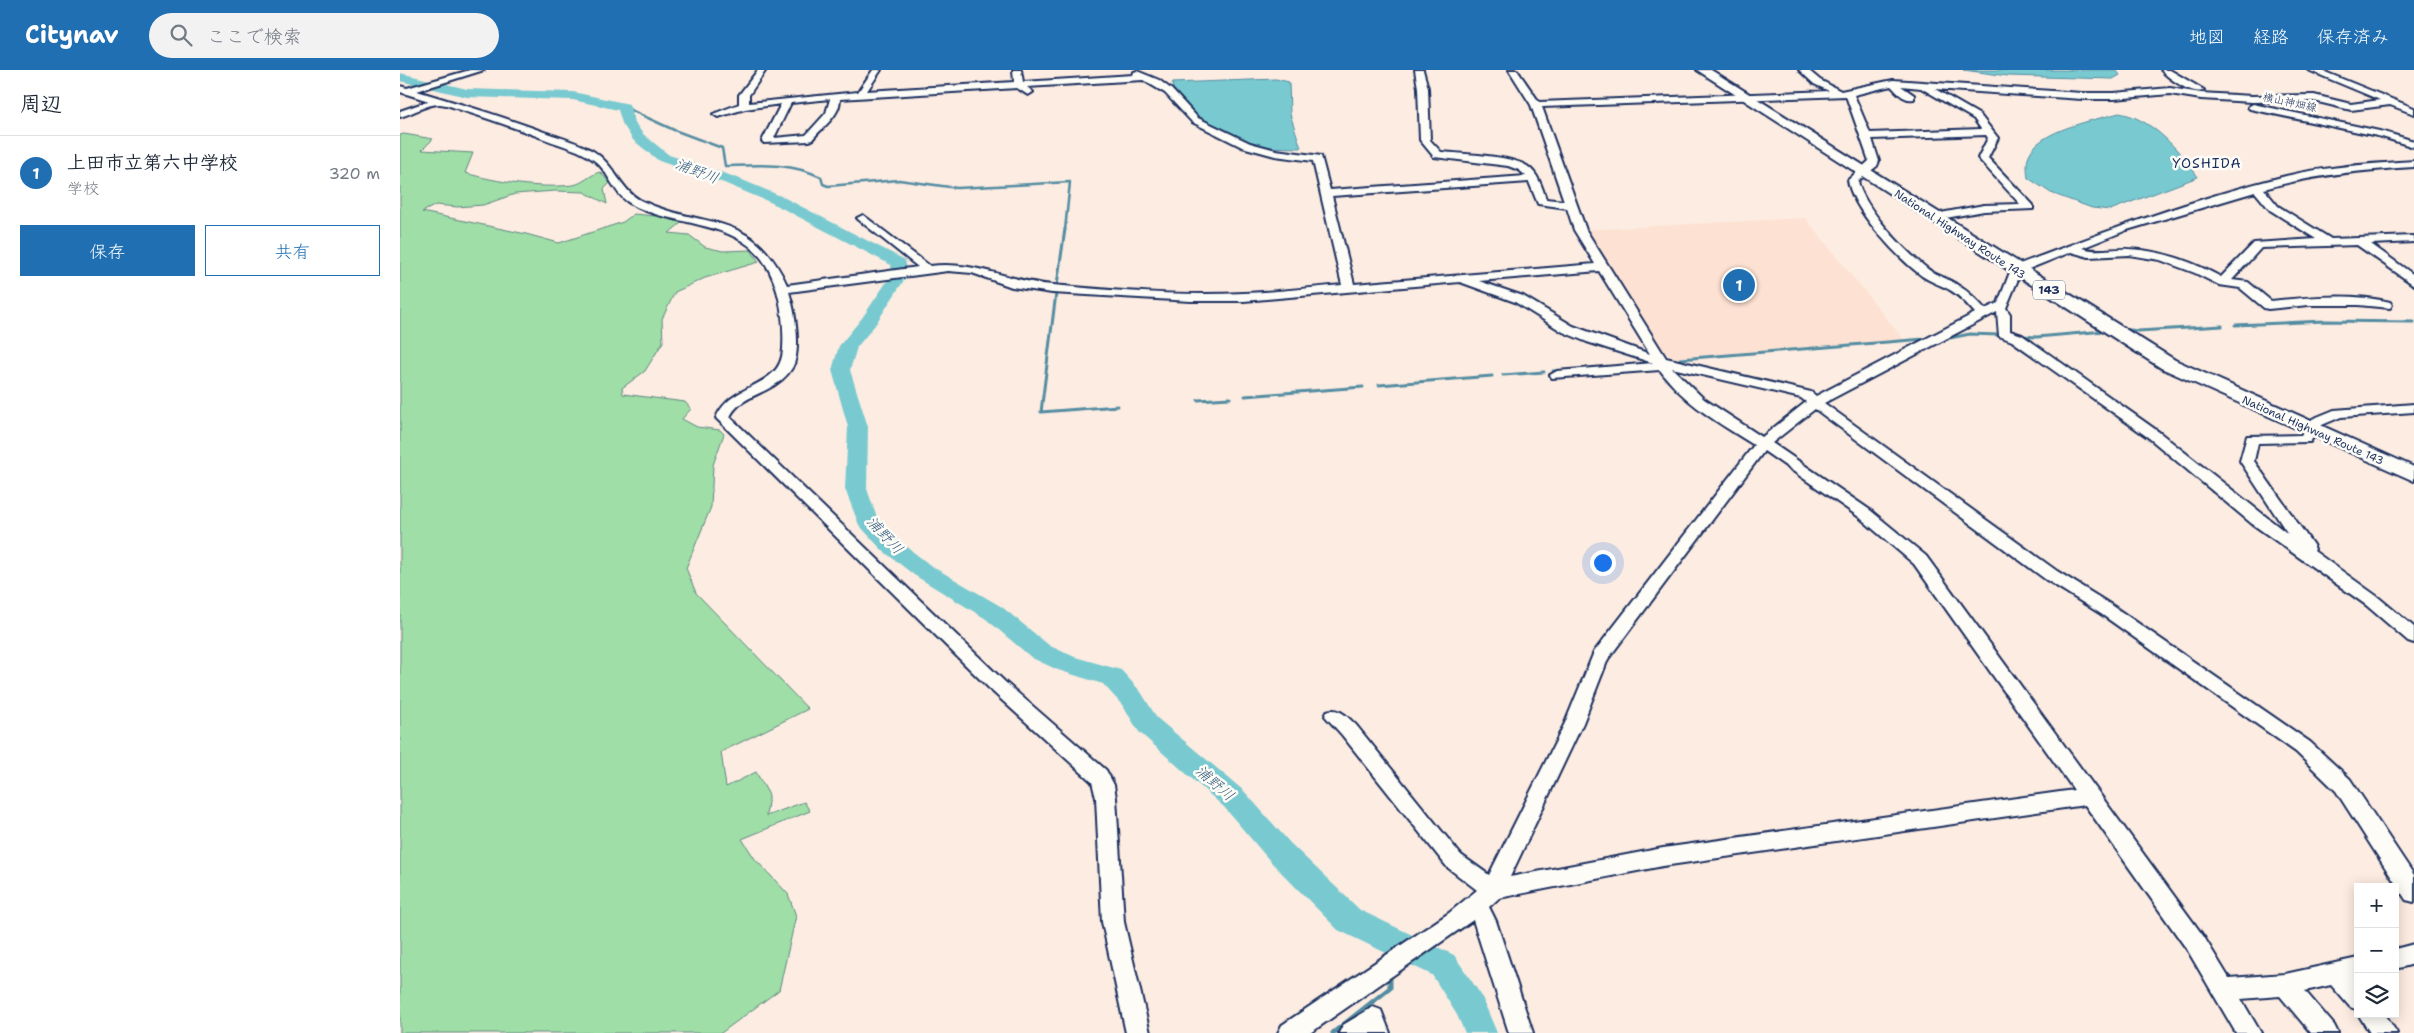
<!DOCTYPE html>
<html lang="ja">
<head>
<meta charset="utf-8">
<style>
	:root { --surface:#fff; --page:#f2f2f3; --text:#1f2937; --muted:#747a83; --line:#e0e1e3; --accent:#1f6fb2 }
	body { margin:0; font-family:"Shantell Sans","Klee One",sans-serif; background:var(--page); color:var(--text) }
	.controls { position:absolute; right:15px; bottom:15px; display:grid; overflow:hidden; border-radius:0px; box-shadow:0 2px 12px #0003 }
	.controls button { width:45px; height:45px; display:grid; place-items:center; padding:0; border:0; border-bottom:1px solid var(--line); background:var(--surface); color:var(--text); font:25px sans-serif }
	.you { position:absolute; left:1202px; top:492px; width:18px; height:18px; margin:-12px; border:4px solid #fff; border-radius:50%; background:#1a73e8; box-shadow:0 0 0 8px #1a73e833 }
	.badge { display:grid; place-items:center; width:32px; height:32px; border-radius:50%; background:var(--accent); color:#fff; font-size:16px; font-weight:700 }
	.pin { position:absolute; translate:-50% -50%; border:2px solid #fff; box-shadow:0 1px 5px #0006 }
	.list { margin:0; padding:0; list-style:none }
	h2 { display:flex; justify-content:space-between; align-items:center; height:65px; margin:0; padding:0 20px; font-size:21px }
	h2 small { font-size:16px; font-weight:400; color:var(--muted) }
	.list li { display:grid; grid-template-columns:32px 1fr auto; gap:15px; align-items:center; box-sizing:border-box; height:75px; padding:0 20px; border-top:1px solid var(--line) }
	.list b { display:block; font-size:19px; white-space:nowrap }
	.list p { margin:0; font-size:16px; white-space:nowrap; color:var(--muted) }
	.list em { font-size:16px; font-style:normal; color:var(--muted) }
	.actions { display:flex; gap:10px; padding:15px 20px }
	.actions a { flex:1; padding:11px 0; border:1px solid var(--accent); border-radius:0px; text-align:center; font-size:18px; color:var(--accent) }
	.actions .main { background:var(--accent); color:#fff }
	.icon { flex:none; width:28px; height:28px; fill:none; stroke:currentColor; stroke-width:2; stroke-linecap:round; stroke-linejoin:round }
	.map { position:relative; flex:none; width:2014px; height:963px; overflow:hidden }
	header { display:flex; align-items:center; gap:30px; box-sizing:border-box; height:70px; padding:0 25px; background:var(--accent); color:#fff }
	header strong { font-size:24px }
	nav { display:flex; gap:28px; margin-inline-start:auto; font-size:18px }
	.search { width:350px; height:45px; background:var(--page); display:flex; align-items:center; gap:12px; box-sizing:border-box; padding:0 18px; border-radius:28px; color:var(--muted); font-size:19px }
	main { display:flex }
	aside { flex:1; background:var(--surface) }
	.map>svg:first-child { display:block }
	.built { fill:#fde1d2 }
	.green { fill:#9fdea6; stroke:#5d8682 }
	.water { fill:#79cad0; stroke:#538ca2 }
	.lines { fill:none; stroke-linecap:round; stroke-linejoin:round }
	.stream-far2 { stroke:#538ca2; stroke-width:2.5 }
	.stream-far1 { stroke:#538ca2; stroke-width:3 }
	.stream { stroke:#538ca2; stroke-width:5 }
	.river { fill:#79cad0; fill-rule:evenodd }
	.minor-casing { stroke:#1b2f5e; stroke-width:4 }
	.highway-casing { stroke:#1b2f5e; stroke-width:4 }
	.minor { fill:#fdfcf7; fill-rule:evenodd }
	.highway { fill:#fdfcf7; fill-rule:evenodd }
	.labels { text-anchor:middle; stroke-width:5; stroke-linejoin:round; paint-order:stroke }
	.far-street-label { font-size:11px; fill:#1b2f5e; stroke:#fdfcf7 }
	.shield { fill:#fdfcf7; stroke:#5f6c8c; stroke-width:1 }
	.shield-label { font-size:12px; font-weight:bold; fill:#1b2f5e }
	.far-quarter-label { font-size:14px; letter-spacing:1px; fill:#1b2f5e; stroke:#fdfcf7 }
	.water-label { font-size:15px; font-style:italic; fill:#375e80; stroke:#fdfcf7 }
</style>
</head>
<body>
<header>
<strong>Citynav</strong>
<div class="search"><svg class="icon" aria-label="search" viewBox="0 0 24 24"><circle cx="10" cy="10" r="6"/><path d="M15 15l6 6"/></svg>ここで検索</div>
<nav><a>地図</a><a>経路</a><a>保存済み</a></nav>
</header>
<main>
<aside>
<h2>周辺<small></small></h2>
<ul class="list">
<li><span class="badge">1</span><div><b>上田市立第六中学校</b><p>学校</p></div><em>320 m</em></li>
</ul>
<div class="actions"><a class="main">保存</a><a>共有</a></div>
</aside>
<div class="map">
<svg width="2014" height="963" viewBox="0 0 2014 963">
	<rect width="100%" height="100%" fill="#fdece1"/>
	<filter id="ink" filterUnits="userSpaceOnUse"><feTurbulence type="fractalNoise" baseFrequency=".02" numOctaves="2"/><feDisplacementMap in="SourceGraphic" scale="10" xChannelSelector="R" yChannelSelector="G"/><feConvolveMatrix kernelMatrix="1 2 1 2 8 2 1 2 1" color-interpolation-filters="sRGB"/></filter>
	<g filter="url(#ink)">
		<path class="built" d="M1405,148l99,122 -230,18 -14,-8 -77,-120z"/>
		<path class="green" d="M4,64l29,5 -11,11 51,3 -8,20c33,9 73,16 108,12 9,-1 18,-11 27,-13l10,11 -6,6 3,15 -23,-12 -29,-1 -40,3 -32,11 -26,2 -21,-2 -14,7 104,22 33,9 64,-21 11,-8 31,3 16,6 -12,10 20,2 16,12 18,4 28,-1 8,12 -54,16 -30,14 -13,27 1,23 -18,29 -23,17 1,6 62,8 6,7 -9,10 15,8 23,3 4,4 -11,31 -2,42 -25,61 10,25 112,116 -87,43 5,35 30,-15 13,23 -3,21 38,-14 6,9 -68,28 13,20 33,35 8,22 -17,74 -58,43h-321v-898z"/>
		<g class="water">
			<path d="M1563,0h153l4,5 -7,4 -105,-3z"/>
			<path d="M876,9l13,3 1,32 11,34 -40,-1 -56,-27 -8,-5 -24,-27 -1,-5z"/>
			<path d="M1719,43c33,5 61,38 79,64l-88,33 -18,-2 -41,-15 -23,-15c-1,-8 -2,-15 1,-23 10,-25 66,-35 90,-42z"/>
		</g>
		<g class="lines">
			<path class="stream-far2" d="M224,37l50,23 48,18 3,18c34,-1 65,-4 96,11l2,7 5,2 71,-6 58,8 113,-6 -5,48"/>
			<g class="stream-far1">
				<path d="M657,215l8,-56"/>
				<path d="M656,223l-15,119 77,-6"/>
				<path d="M1835,255l90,-4 89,1"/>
				<path d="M1722,259l16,2 84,-5"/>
				<path d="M1620,266l17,1 68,-6"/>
				<path d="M1550,268l20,-4 29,1"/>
				<path d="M1280,289l244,-20"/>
				<path d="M1153,301l34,-2"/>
				<path d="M1103,305l41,-3"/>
				<path d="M979,315l113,-9"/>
				<path d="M845,326l118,-9"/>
				<path d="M798,330l32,-2"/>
			</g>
			<g class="stream">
				<path d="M990,886l3,-15"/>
				<path d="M933,963l57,-45v-15"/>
			</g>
			<path class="river" d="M0,3l67,16 106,3 56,12 6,19 8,11 26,21 66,22 48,20 122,63 3,14 -33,51 -18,22 -7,23 18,57 -1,62 10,29 21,22 32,25 72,42 48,39 25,11 46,13 20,22 16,26 87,73 46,52 70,67 94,45 27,40 16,38h-32l-8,-18 -25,-40 -94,-45 -68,-69 -46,-54 -85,-75 -16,-26 -20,-22 -45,-14 -26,-12 -46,-39 -72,-44 -32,-25 -23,-25 -14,-36 3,-62 -16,-57 7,-24 23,-28 30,-44 -1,-9 -119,-62 -48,-20 -65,-22 -26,-21 -11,-17 -4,-13 -45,-10 -106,-3 -67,-16z"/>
			<defs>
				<g id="minor">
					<path d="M70,0h14l-67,21c44,13 87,26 130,42 15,5 32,10 46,18 21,13 28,39 47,49 62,30 112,8 147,85l131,-18 -59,-47 -2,-2 6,-3 67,51c43,-6 81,16 123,19 63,6 128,11 191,8 32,-1 65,-5 98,-8l-29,-124 -38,-5 -33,-9 -50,-25 -27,-29 -22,-13 -116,7 6,5 -5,3 -11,-7 -177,11c0,17 -18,28 -28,41l-3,1 -45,2 -2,-2 19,-37 -36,5 -27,8 -5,-3 26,-10v-9l19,-25h8l-17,25v8l109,-11 15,-22h8l-14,21 147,-9 -1,-12h8l2,12 110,-7 1,-3 3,-1 22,9 12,9 27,29 52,25 26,7 45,6 9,34 196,-14 -7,-6 -11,-4 -74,-9 -14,-17 -2,-52 -3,-18h8l5,18 2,52 11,12c20,2 69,3 86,14 11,7 15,21 19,33l18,2 -33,-96 -22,-35h8l22,32 290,-11 -15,-7 -15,-14h9l12,10 21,11 52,-11 189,13h32l56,-5 31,5 51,3 62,-1 37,9 29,-4 -72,-30h12l94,38v6l-24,-9 -39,5 -37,-9 -62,1 -51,-3 -31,-5 -56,5h-32l-147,-10 45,26 18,23 -10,20 45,47v4l-49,2 -49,9 -6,-3 6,-3 49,-9 36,-1 -42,-46 10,-20 -2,-3 -114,4 7,22 -2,5 -19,15c5,27 51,75 74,91 9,5 19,8 27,14 10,6 18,14 26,23l13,-6 14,-36c89,-34 180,-68 274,-91 41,-10 86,-12 128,-15v6c-50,3 -102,8 -150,22l14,17 53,33 83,-3v6l-43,2 43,31v10l-57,-40 -96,3 -29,32 16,2 23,19c39,-4 81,-8 119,1l2,3 -2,3 -32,-3h-49l-41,4 -4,-1 -24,-20 -21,-3 -24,-12 -35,-13 -31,-5 -40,2 -18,-5 -50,20 -15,36 4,6v17l12,4 137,97 129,102 -48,-73 7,-25 54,-1 11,-16 22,-9 80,-6v8l-73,5 -19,8 -12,17 -52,1 -4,18 59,84 2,4 -1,2 64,46 36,30v16l-6,-2 -42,-36 -115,-82 -102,-85 -137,-97 -13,-5 -2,-24 -173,91 233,168 56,35 197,136 40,37 64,96v27l-8,-2 -70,-109 -40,-39 -195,-138 -56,-35 -230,-170 -43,34 98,67 56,46 278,381 25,41 56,-4 73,-16v20l-2,1 2,3v28l-8,-3 -19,-22 -26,6 29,34 4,8h-27l-31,-37 -39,3 20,34h-25l-48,-82 -103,-146 -422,61 -164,32 -10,9 7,14 37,112h-24l-36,-113 -163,113h-32l4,-8 167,-112 28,-23 -30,-23 -105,-132 -17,-19 2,-5c13,-4 20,6 29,14l105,130 28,20 76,-152 29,-71 160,-207c-34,-21 -70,-42 -94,-75l-108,8 -2,-3 7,-4 96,-8 -66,-21 -24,-10 -48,-30 -55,-20 -216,19h-53l-139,-8 -40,-6 -40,-14 -24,-2 -159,21c6,18 13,59 3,76 -6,10 -16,17 -26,22 -14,7 -29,12 -36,27l275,265 101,88 8,15 2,13 8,124 26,111h-24l-24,-111 -6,-124 -4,-16 -99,-90 -277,-274c15,-37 65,-28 67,-69 2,-34 -5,-82 -35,-104 -16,-12 -36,-17 -56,-22 -21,-5 -46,-9 -64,-21 -15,-10 -19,-30 -33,-41 -14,-11 -32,-15 -48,-21 -29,-11 -57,-21 -86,-30 -6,-2 -15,-6 -22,-6 -12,0 -27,10 -39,13v-6l29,-10 -29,-9v-6l7,2zM1491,16c7,7 13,15 23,13v-4l-13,-9 20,2 53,31 7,10 -111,4 -16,-38zM1446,26l23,65 -21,19c4,30 50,78 74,96 9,6 19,9 28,14 10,6 17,14 25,23l-159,83 -5,-4 -145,-34 -80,-128 -44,-123zM430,29l-4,14 -20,22 -32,3 17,-35zM1129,112l9,22 29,4 7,22 21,34 -241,20 -22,-88zM1855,122l15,18 46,29 -62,4 -33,34c-28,-15 -60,-27 -93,-28 -15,-1 -31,4 -46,-1l45,-18zM1199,201l51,83 -77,-28 -50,-30 -44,-15zM1272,298l129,30 5,4 -44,35 -58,-38zM1364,381l95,66 55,47 160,226 -411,58 -153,29 73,-154 25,-64z"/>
					<path d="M1761,0h9l34,20c-10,7 -36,-12 -43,-20z"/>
					<path d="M1853,34l131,28 30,9v6l-32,-10 -132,-28 -2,-2z"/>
					<path d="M2014,874v20l-19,5v-20z"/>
					<path d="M973,937l8,3 9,23h-51l4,-8z"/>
					<path d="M1958,944h27l12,19h-27z"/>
				</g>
				<path id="highway" d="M1297,0h14l464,290 239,107v14l-253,-113z"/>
			</defs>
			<use href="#minor" class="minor-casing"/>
			<use href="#highway" class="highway-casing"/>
			<use href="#minor" class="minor"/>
			<use href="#highway" class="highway"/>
		</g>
	</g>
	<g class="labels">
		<g class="far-street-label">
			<text transform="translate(1890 32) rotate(12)" y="4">横山神畑線</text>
			<text transform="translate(1560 164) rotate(33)" y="4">National Highway Route 143</text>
			<text transform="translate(1913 360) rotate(24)" y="4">National Highway Route 143</text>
		</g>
		<rect class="shield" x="1633" y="210.5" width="32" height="19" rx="4"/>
		<g class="shield-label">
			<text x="1649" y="224">143</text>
		</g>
		<g class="far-quarter-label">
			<text x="1807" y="98">YOSHIDA</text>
		</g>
		<g class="water-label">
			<text transform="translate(297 101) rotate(21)" y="5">浦野川</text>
			<text transform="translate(485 465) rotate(47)" y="5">浦野川</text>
			<text transform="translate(815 713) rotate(41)" y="5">浦野川</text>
		</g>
	</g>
</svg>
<div class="controls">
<button>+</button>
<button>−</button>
<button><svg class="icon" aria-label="layers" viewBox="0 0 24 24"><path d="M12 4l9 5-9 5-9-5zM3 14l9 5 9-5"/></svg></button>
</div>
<div class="you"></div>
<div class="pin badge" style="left:1339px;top:215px">1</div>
</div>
</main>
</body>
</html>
